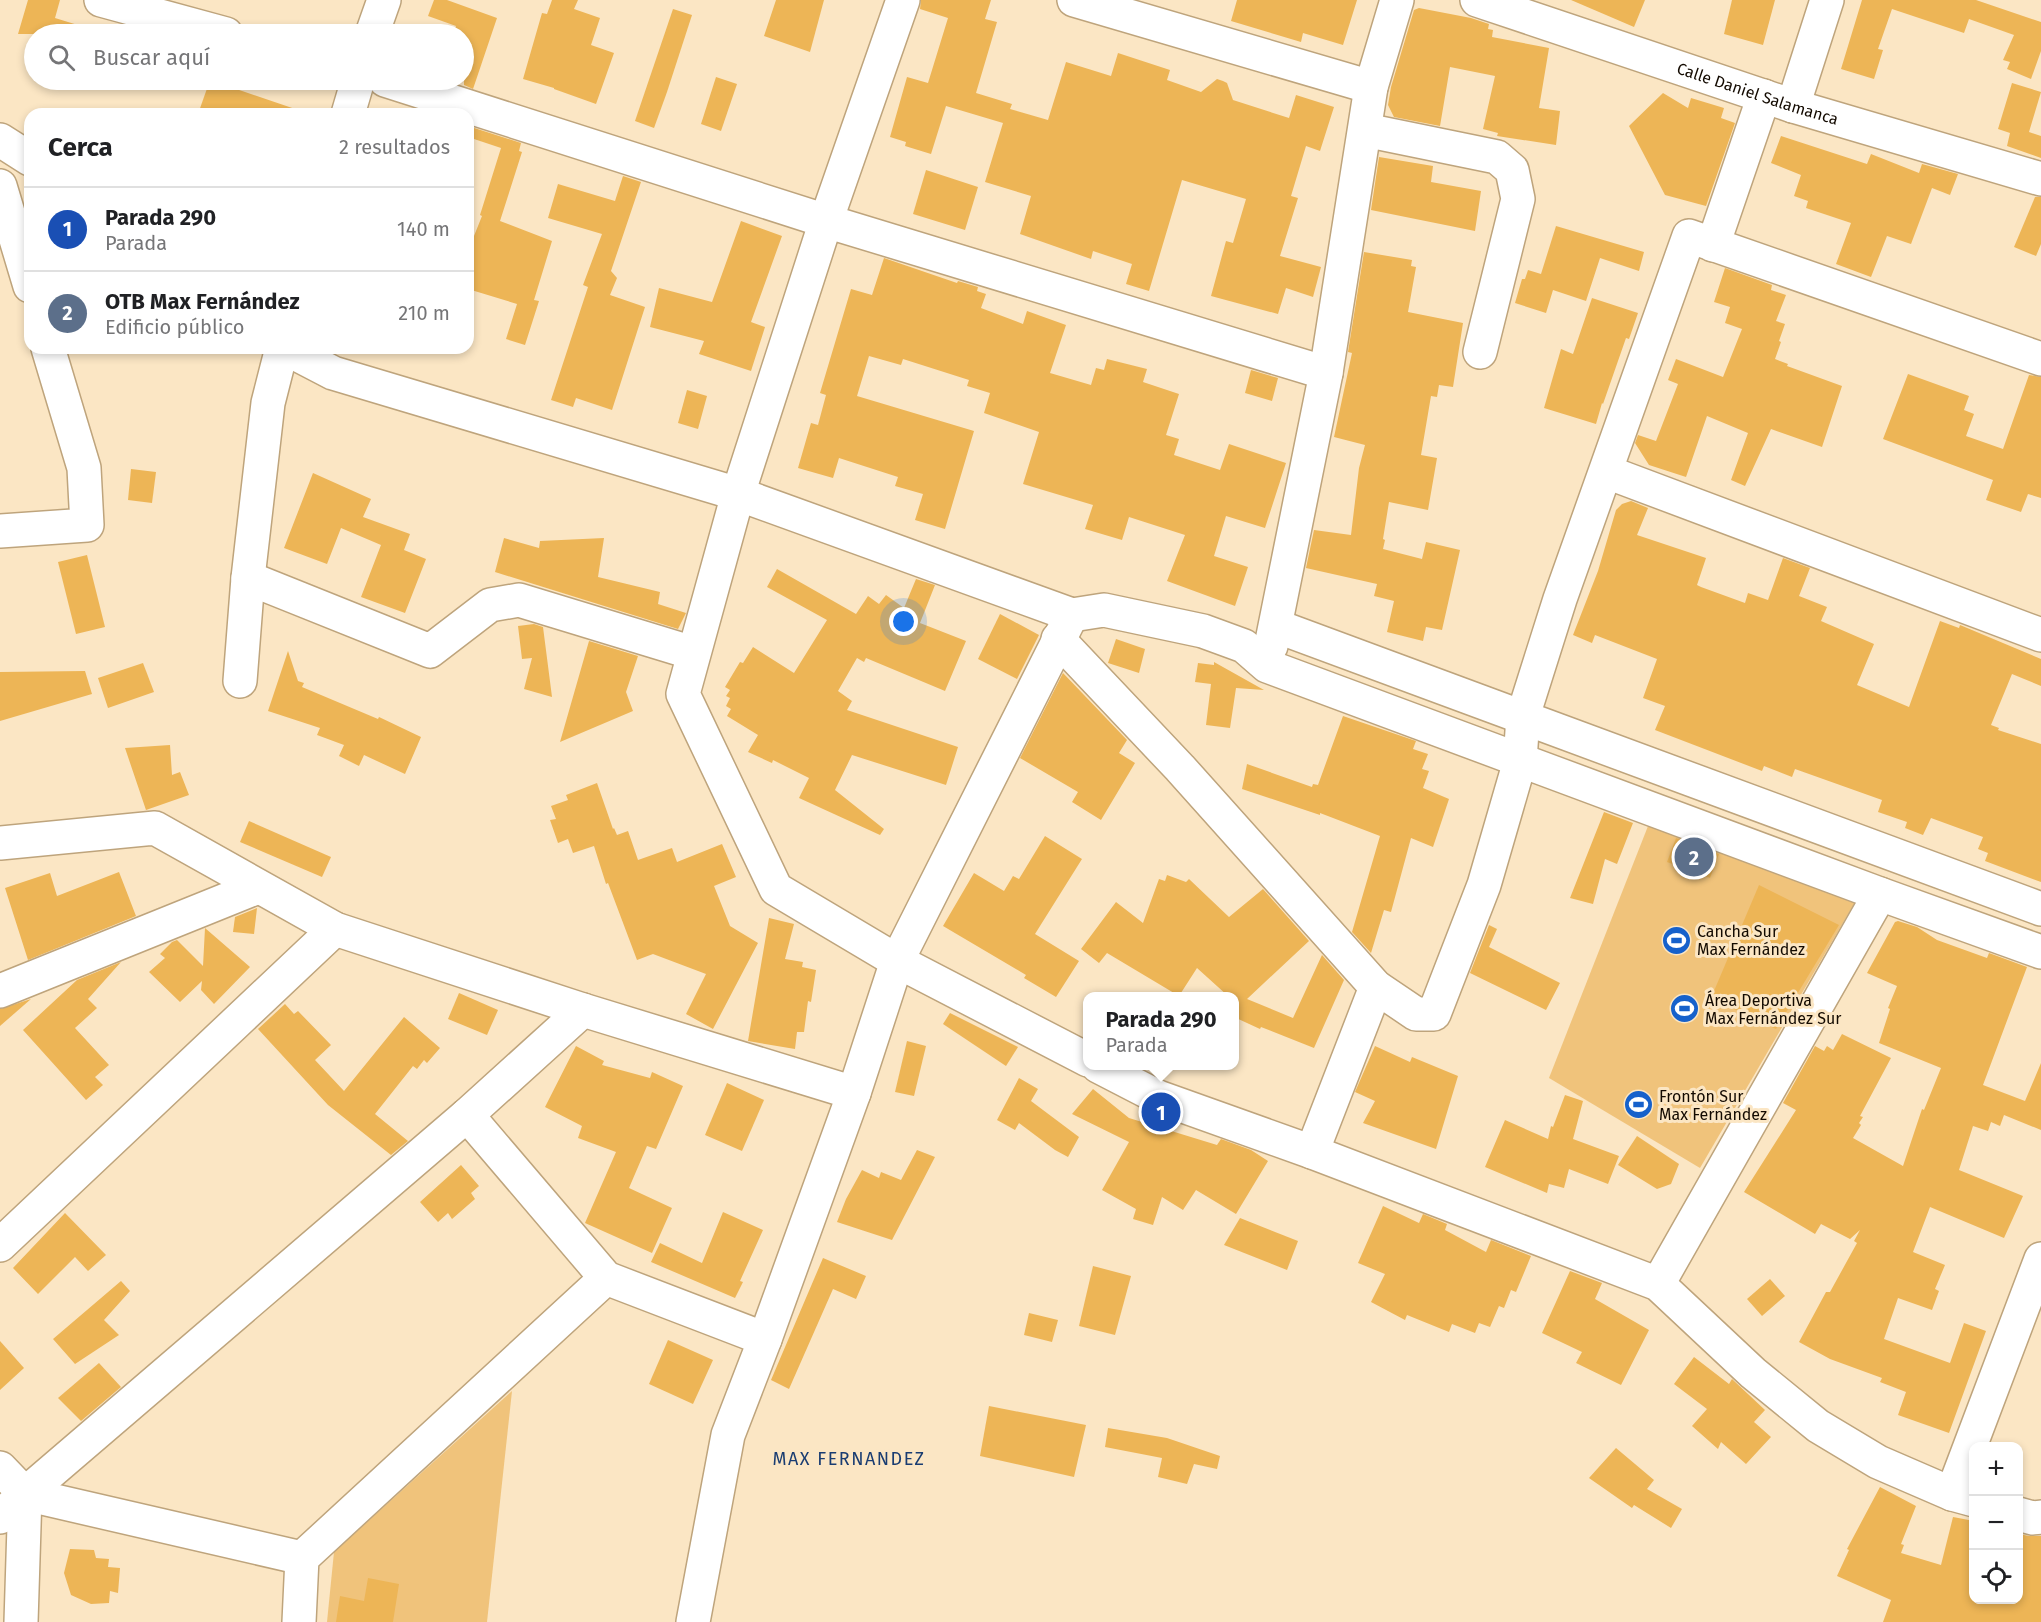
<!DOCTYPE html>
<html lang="es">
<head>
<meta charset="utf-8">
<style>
	:root { --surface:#fff; --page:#f2f2f2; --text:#202124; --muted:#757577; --line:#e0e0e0; --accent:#1661cb }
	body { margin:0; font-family:"Fira Sans",sans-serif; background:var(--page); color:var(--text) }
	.controls { position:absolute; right:18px; bottom:18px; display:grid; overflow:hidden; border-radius:12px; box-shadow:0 3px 9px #0003 }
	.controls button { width:54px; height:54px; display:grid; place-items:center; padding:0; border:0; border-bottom:2px solid var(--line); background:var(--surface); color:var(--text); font:30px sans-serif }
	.you { position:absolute; left:904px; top:622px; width:21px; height:21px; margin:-15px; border:4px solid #fff; border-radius:50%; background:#1a73e8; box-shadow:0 0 0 9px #1a73e833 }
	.badge { display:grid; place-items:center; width:39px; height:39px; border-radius:50%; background:var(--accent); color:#fff; font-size:20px; font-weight:700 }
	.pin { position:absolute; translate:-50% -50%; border:3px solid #fff; box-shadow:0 2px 6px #0006 }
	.popup { position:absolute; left:1083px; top:992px; width:156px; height:78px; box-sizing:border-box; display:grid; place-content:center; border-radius:12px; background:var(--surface); filter:drop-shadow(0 2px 4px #0005); font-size:20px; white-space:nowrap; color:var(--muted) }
	.popup b { font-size:22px; color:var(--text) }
	.popup::after { content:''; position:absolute; left:50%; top:100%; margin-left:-12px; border:12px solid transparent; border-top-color:var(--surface) }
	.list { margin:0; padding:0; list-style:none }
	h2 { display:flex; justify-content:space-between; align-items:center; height:78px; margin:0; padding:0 24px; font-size:26px }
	h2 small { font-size:20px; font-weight:400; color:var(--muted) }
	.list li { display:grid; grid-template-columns:39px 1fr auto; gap:18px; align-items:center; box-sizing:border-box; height:84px; padding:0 24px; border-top:2px solid var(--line) }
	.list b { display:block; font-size:22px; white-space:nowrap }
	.list p { margin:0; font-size:20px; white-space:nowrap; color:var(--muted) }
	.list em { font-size:20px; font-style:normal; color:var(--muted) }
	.icon { flex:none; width:33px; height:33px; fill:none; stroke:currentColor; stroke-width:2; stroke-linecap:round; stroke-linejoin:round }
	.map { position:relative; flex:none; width:2041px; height:1622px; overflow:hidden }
	.search { position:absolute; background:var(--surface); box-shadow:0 3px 9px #0003; left:24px; top:24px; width:450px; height:66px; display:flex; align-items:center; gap:15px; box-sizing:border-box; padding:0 21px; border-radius:33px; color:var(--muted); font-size:22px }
	.panel { position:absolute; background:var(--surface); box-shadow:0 3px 9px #0003; left:24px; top:108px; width:450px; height:246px; border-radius:18px }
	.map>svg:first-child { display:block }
	.green { fill:#f0c37b }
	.building { fill:#edb556 }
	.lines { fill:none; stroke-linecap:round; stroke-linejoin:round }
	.minor-casing { stroke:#bea47c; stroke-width:36 }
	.minor { stroke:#fff; stroke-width:33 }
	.labels { text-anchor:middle; stroke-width:6; stroke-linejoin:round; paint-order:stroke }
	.street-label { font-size:16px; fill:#130a00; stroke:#fbe6c4 }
	.poi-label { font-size:16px; fill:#130a00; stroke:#fbe6c4; text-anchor:start }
	.neighbourhood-label { font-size:18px; letter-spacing:1.5px; fill:#193c71; stroke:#fbe6c4 }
</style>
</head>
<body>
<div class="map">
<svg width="2041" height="1622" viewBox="0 0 2041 1622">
	<rect width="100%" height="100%" fill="#fbe6c4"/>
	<g class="green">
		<path d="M1650,821l208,76 -158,271 -151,-90z"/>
		<path d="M512,1391l-25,231h-160l7,-70z"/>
	</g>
	<g class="building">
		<path d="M28,0h32l-5,18 39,12v4h-76z"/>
		<path d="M434,0h13l50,18 -24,71 -9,-4v-51h-11l3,-8 -28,-10z"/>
		<path d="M552,0h26l-4,9 26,9 -9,27 23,8 -18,51 -42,-15v-1l-31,-9 19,-66 5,1z"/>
		<path d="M776,0h48l-14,52 -46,-16z"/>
		<path d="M921,0h70l-6,19 12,3 -21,71 36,11 -2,5 38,11 18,-58 45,14 7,-23 52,17 -3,10 34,12 16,-13 6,2 4,2 6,17 56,18 7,-23 38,12 -14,44 -14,-5 -15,50 7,2 -18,58 41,11 -8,30 -27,-9 -8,26 -67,-18 15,-55 7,2 13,-44 -64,-19 -33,111 -23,-7 6,-20 -39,-13 -2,8 -71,-25 11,-38 -46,-14 18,-59 -57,-17 -15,48 -26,-8 1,-4 -16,-5 17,-60 21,6 20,-65 -28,-9z"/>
		<path d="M1237,0h120l-14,45 -40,-12 -2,9 -70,-21z"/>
		<path d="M1571,0h74l-11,27z"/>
		<path d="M1732,0h43l-12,45 -39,-11z"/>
		<path d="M1862,0h114l65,22v29l-10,28 -24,-10 3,-7 -7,-2 11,-25 -45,-16 -5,14 -72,-24 -14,40 5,1 -9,29 -33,-10z"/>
		<path d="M1419,8l52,10 18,6 -1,5 5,1 -1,7 57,11 -10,60 21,3 -4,34 -59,-9 1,-3 -15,-4 12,-53 -45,-9 -10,59 -46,-9 -6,-12 3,-18 23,-77z"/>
		<path d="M673,9l19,6 -25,77 -13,36 -19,-7z"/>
		<path d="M716,77l21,7 -16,47 -20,-7z"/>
		<path d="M210,80l91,31v3h-103z"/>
		<path d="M2012,83l29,9 -12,40 12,4v22l-34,-12 3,-13 -12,-4z"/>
		<path d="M1663,93l25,15 3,-10 33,10 -3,10 14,5 -29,83 -41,-11 -36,-69z"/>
		<path d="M468,126l53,17 -2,8 3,1 -22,69 52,20 -18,59 5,1 -14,44 -19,-6 11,-35 -49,-15v-38l14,-35 -2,-1 21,-67 -33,-11z"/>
		<path d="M1781,136l86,28 4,-10 48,19 3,-9 36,10 -8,21 -18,-7 -21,56 -24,-8 -16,41 -35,-13 15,-41 -45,-15 2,-7 -14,-5 7,-21 -30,-12z"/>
		<path d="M1379,157l54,9 -2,16 50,9 -6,40 -104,-21z"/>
		<path d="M926,170l52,17 -13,43 -52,-16z"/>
		<path d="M623,176l18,6 -30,89 6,7 -7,17 35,12 -33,103 -36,-12 -3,9 -22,-7 37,-113 -5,-2 19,-51 -54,-16 10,-34 57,17z"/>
		<path d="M2035,197h6v47l-5,12 -22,-9z"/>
		<path d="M741,221l41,15 -31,86 14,5 -14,44 -52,-17 5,-13 -54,-14 9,-39 53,14z"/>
		<path d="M1556,226l88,26 -5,19 -39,-13 -14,43 -33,-11 -7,23 -31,-10 7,-24h3l3,-9 13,4z"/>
		<path d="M1364,252l48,8 -1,6 5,1 -8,45 55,11 -10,64 -14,-2 -2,12 -6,-1 -10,59 16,3 -9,52 -39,-8 -6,37 2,1 -2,9 39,10 4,-17 34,8 -18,80 -16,-3 -3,14 -36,-9 7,-31 -20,-5 3,-12 -71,-16 8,-38 37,5 8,-67 6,-23 -31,-8 18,-84 -4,-1z"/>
		<path d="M884,258l73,25 1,-2 20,6 -1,4 9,3 -5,14 42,16 4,-13 39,14 -16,48 41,12 5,-17 8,2 3,-11 40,10 -4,13 36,12 -13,41 13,4 -5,16 46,15 9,-26 57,19 -21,65 -39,-12 -12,40 34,11 -13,39 -68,-25 18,-46 -56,-18 -7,23 -37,-11 8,-24 -70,-21 16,-52 -55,-19 6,-20 -23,-7 2,-6 -66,-21 -2,6 -32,-9 -12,40 117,35 -29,98 -30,-9 8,-26 -28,-8 3,-9 -59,-19 -6,20 -35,-10 13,-45 7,2 8,-30 -6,-2 31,-104 21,6z"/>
		<path d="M1725,268l47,17 -1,5 15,5 -10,26 9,3 -6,17 2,1 -6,17 13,5 -1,2 55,20 -20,61 -51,-18 -26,57 -14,-6 17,-47 -41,-17 -21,61 -37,-12 -14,-22 3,-8 18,6 22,-57 -10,-4 8,-21 47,18 19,-48 -17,-6 5,-16 -16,-5z"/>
		<path d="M1592,298l46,15 -9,26 -3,-1 -23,66 -1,-1 -6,21 -52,-16 17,-59 12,5z"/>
		<path d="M1251,370l27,8 -6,23 -27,-8z"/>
		<path d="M1908,374l61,22 -5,14 10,4 -8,22 37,13 26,-74 12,2v121l-13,-4 -7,18 -35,-12 7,-20 -110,-41z"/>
		<path d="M687,390l20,6 -9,33 -20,-6z"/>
		<path d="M131,469l25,3 -4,31 -24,-3z"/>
		<path d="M313,473l58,26 -8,18 47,17 -6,16 22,9 -21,54 -44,-16 20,-52 -40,-17 -14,36 -43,-16z"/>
		<path d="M1631,501l17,7 -11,27 69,23 -9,27 4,2 44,16 3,-10 20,7 15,-42 27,10 -11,28 28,11 -6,14 53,23 -17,41 52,22 31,-86 19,7 1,-3 81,34v27l-29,-12 -21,51 8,3 -1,2 43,14v138l-56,-21 3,-8 -10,-4 5,-12 -52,-19 -8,17 -18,-7 2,-6 -29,-10 4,-12 -87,-31 -3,8 -28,-11 -2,5 -107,-41 10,-24 -22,-8 14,-39 -62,-24 -3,8 -19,-8 25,-64 18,-61 6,-6z"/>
		<path d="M504,538l35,10 1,-7 64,-3 -6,39 62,15 -2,12 28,9 -8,16 -183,-57z"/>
		<path d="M87,555l18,72 -29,7 -18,-72z"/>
		<path d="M777,569l79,45 12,-18 11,8 7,-9 18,13 12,-29 19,6 -15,38 46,18 -21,50 -79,-33 -2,4 -7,-4 -19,33 14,10 -5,9 111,37 -12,38 -94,-30 -17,35 49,39 -4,6 -81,-37 10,-20 -36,-18 -1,3 -24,-11 10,-17 -31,-19 4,-7 -5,-3 4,-8 -4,-2 4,-6 -5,-3 15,-25 3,1 10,-16 41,26 33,-53 -60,-33z"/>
		<path d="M1000,614l39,21 -22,44 -39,-20z"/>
		<path d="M534,624l9,3 9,70 -28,-8 8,-31 -10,1 -4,-33z"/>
		<path d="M1116,639l29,10 -6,24 -31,-10z"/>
		<path d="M589,641l49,15 -12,36 7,19 -73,31z"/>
		<path d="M288,651l10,30 6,2 -2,4 76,32 1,-2 42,20 -16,37 -41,-19 -5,11 -20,-10 5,-11 -27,-10 3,-7 -52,-17z"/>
		<path d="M1214,662l50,28 -28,-2 -6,40 -24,-3 5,-41 -16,-2 3,-19 16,2z"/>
		<path d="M143,663l11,29 -46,16 -10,-30z"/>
		<path d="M85,671l7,23 -92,27v-49z"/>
		<path d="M1063,673l64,67 -8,13 16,10 -34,57 -29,-18 6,-10 -58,-34z"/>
		<path d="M1343,716l73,25 -3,8 15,5 -6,15 7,2 -6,17 26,11 -16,48 -22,-9 -20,74 -7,-2 -13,43 -19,-21 28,-96 -60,-23v2l-78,-26 5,-25 65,23 1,-3 5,1z"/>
		<path d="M170,745l2,30 8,-3 9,23 -43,15 -21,-62z"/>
		<path d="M597,783l16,46 1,-1 3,7 11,-4 10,29 34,-12 5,14 45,-18 14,33 -22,9 16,40 28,17 -45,86 -27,-15 20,-40 -53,-20 -16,6 -29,-77 -2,1 -12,-38 -21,7 -5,-14 -10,4 -8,-23 6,-1 -5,-13 17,-6 -2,-5z"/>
		<path d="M1604,812l29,11 -16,41 -12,-5 -12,45 -23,-6z"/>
		<path d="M249,821l82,36 -9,20 -82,-35z"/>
		<path d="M1045,836l37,23 -47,75 44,27 -23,36 -32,-19 2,-3 -83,-49 31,-53 30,18 9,-15 6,3z"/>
		<path d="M1676,838l43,16 -9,24 -43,-16z"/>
		<path d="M119,872l17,44 -108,44 -23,-72 45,-15 7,23z"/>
		<path d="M1167,875l19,7 3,-3 40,38 34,-28 46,52 -62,58 46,19 29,-63 22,25 -30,68 -53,-21 -1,2 -26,-12v-21h-6l-31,-28 -18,28 -72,-43 -8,10 -18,-14 35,-47 27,21 16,-44 6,2z"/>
		<path d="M1759,885l80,40 -63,104 -65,-31z"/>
		<path d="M257,908l-3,26 -21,-2 2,-15z"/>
		<path d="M769,918l25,6 -9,35 18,3 -1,5 14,3 -5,32 -3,-1 -4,31h-7l-2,17 -47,-8z"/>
		<path d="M1898,921l19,6 20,13 50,18 2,-5 38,14 -44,118 42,16 16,-38v67l-37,-15 -4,11 -9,-4 -3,9 -15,-5 -14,44 64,26 -19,42 -74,-31 -17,45 32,13 -10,24 4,2 -7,19 -34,-12 -14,41 66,24 14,-40 22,8 -37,102 -51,-18 8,-23 -26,-10 2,-4 -52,-19 -31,-17 27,-50h4l27,-49 -3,-2 6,-11 -10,9 -29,-15 -6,10 -71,-42 52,-82 -13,-7 32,-57 9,5 3,-5 6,4 9,-16 49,24 -31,58 3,1 -4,6 2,2 -8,13 50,28 19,-57 2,1 17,-42 -62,-25 11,-34 -2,-1 9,-22 -30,-13 28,-51z"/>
		<path d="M1489,925l8,4 -8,18 71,36 -14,27 -76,-37z"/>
		<path d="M205,928l45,39 -36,37 -13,-14 1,-9 -22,21 -31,-30 16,-14 -5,-4 12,-12 5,-2 26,26z"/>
		<path d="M121,962l-33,37 9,9 -22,20 34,37 -14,12 8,8 -17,15 -63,-70 54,-50z"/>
		<path d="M459,993l39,17 -11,25 -39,-16z"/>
		<path d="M31,999l-31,27v-17z"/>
		<path d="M285,1004l9,10 4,-3 33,34 -16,15 29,31 60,-74 36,31 -13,15 -3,-3 -7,9 -4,-3 -38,48 33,27 -17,14 -63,-50 -70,-76z"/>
		<path d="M950,1013l68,34 -12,19 -63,-42z"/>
		<path d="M907,1041l19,5 -12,50 -19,-4z"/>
		<path d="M576,1046l28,15 -2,4 48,13 2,-6 31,14 -27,63 -9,-3 -18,42 43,20 -20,45 -67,-30 31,-71 -38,-14 4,-12 -37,-19z"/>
		<path d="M1375,1046l35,16 2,-5 46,19 -22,73 -73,-26 12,-22 -20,-9z"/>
		<path d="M1019,1078l19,11 -7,12 48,36 -11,20 -13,-7 -36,-27 -4,7 -18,-10z"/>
		<path d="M727,1083l37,17 -22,51 -37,-16z"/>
		<path d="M1093,1089l36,29 88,27 4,-6 30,11 17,11 -32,53 -40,-24 -13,20 -21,-13 -9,28 -20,-6 3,-10 -34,-19 27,-48 -57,-28z"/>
		<path d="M1565,1095l18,6 -10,38 46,17 -11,28 -39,-15 -5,19 -15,-4 -2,9 -62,-26 20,-47 43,19 3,-13 2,1z"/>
		<path d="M1637,1136l42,28 -8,20 -14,5 -39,-24z"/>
		<path d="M917,1150l18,7 -43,83 -55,-18 9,-23 16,-29 17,8 2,-6 20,8z"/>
		<path d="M461,1165l18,21 -8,7 4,6 -23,20 -4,-6 -10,9 -18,-20z"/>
		<path d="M1383,1206l36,17 4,-9 24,10 -2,6 41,22 5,-12 40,16 -15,36 -5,-2 -7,18 -5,-2 -9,21 -11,-4 -4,10 -23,-9 -3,8 -42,-17 -2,5 -34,-18 14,-28 -27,-11z"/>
		<path d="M723,1212l40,18 -23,51 3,1 -8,16 -84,-36 9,-19 42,20z"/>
		<path d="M65,1213l41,42 -18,16 -13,-14 -37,37 -25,-26z"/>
		<path d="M1240,1218l58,23 -11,29 -63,-25z"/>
		<path d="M823,1258l43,18 -10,23 -23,-10 -44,100 -18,-9z"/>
		<path d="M1093,1266l38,10 -16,59 -36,-9z"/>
		<path d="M1570,1271l32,12 -7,16 54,31 -28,55 -45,-22 6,-11 -40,-19z"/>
		<path d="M1770,1279l15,17 -23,20 -15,-17z"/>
		<path d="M121,1281l9,10 -26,29 15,15 -44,29 -22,-25z"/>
		<path d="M1029,1313l29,7 -6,22 -28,-7z"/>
		<path d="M668,1340l45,20 -20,44 -44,-20z"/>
		<path d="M0,1341l24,27 -24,22z"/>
		<path d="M1694,1357l35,27 3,-5 33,31 -11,12 17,15 -25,27 -25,-22 -3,7 -26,-23 15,-17 -33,-25z"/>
		<path d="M99,1363l22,24 -40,34 -23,-23z"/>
		<path d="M989,1406l97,19 -12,52 -94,-21z"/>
		<path d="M1108,1428l59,10 53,18 -3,13 -23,-5 -7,20 -29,-7 4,-19 -57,-11z"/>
		<path d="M1616,1448l38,32 -7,9 35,20 -11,19 -37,-23 -2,3 -43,-30z"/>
		<path d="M1880,1487l36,19 -15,38 3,1 -3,8 40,12 12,-48 21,4v78h45v-65l10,2h12v86h-158l8,-22 -54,-24 12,-26 -2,-1z"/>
		<path d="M70,1549l24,1 2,8 13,1 -1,8 12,1 -2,25 -8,-2 -1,12 -18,1 -20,-9 -7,-22z"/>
		<path d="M368,1578l31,6 -6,38h-57l4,-26 24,5z"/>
	</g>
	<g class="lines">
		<defs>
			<g id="minor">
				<path d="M101,0l125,34"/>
				<path d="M903,0l-77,221 -88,273 -55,200 93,195 121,72 191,99"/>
				<path d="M1074,0l297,87"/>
				<path id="s1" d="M1477,0l316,106 248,73"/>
				<path d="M372,34l12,-34"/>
				<path d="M385,80l441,141 500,152"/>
				<path d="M1793,106l34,-106"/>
				<path d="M348,114l10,-34"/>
				<path d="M1365,130l132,27 15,13 6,29 -38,153"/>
				<path d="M0,140l30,19"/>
				<path d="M0,186l30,100"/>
				<path d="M1713,245l51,-149"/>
				<path d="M285,348l48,25 405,121 334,121 32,-5 99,21 41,15 23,20 613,228 161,58"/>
				<path d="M1607,472l434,163"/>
				<path d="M0,531l87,-6 -3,-57 -36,-120"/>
				<path d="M248,578l182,73 60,-46 29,-5 174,53"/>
				<path d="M1276,626l765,283"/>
				<path d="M1058,639l122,129 196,219 40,27h18l50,-129 36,-124 3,-45 37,-117 129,-363 352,123"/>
				<path d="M1271,646l55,-273 45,-286 26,-87"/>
				<path d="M240,681l8,-103 20,-175 14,-55"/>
				<path d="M0,843l155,-15 180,101 248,81 271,83"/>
				<path d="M0,991l258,-104"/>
				<path d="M1098,1066l60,31 154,55 346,132 95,89 65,53 60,36 74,32 22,6"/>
				<path d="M467,1115l139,163 159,61"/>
				<path d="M1312,1152l64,-165"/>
				<path d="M0,1245l335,-316"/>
				<path d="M1658,1284l222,-390"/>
				<path d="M0,1468l25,26 -4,128"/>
				<path d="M25,1494l277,64"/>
				<path d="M1952,1494l89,-235"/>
				<path d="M2018,1514l15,4 8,-1"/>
				<path d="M0,1517l25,-23 442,-379 116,-105"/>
				<path d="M299,1622l3,-64 304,-280"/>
				<path d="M693,1622l35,-187 37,-96 89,-246 43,-132 171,-339"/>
			</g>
		</defs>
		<use href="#minor" class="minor-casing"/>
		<use href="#minor" class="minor"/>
	</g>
	<defs>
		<symbol id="stadium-disc" viewBox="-11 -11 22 22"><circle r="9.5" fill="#1661cb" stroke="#fbe6c4"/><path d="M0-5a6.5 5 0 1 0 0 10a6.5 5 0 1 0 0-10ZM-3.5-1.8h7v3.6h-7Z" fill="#fff"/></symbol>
	</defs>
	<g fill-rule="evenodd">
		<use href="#stadium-disc" x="1660" y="924" width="33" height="33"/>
		<use href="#stadium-disc" x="1668" y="992" width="33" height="33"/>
		<use href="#stadium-disc" x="1622" y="1088" width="33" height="33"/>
	</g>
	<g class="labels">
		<g class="street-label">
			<text dy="6" stroke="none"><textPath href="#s1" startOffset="296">Calle Daniel Salamanca</textPath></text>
		</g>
		<g class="poi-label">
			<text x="1697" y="937">Cancha Sur<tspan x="1697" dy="18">Max Fernández</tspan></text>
			<text x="1705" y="1006">Área Deportiva<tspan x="1705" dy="18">Max Fernández Sur</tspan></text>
			<text x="1659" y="1102">Frontón Sur<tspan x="1659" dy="18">Max Fernández</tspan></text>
		</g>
		<g class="neighbourhood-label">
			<text x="849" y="1465">MAX FERNANDEZ</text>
		</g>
	</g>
</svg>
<div class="controls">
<button>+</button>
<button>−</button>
<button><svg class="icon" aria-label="locate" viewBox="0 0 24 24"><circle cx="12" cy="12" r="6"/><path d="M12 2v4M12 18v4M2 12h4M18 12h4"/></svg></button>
</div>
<div class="you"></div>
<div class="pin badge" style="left:1161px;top:1112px;background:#1a4fb4">1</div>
<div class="popup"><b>Parada 290</b>Parada</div>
<div class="pin badge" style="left:1694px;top:857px;background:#5c6f8a">2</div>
<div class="search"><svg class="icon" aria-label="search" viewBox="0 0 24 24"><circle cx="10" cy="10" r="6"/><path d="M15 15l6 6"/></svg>Buscar aquí</div>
<section class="panel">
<h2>Cerca<small>2 resultados</small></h2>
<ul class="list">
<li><span class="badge" style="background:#1a4fb4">1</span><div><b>Parada 290</b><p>Parada</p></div><em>140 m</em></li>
<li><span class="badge" style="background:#5c6f8a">2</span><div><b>OTB Max Fernández</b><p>Edificio público</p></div><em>210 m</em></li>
</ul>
</section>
</div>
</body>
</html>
